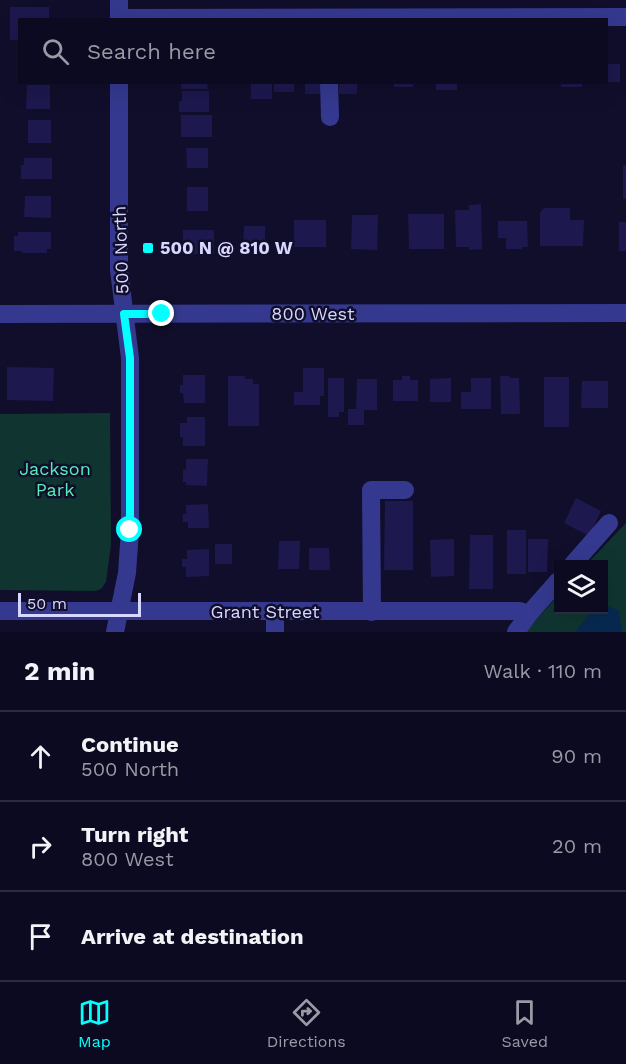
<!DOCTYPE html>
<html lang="en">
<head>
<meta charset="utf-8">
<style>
	:root { --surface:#0c0a20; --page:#151329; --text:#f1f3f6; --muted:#9a9aa5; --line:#2c2b3e; --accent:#03ffff }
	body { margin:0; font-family:"Work Sans",sans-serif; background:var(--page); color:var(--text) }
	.controls { position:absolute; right:18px; bottom:18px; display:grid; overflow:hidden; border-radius:0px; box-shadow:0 6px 24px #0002 }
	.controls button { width:54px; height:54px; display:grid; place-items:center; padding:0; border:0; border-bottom:2px solid var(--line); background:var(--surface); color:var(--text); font:30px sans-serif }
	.scale { position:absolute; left:18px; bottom:15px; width:123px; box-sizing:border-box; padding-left:6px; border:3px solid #d8d7ff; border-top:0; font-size:16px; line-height:21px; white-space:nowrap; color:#d8d7ff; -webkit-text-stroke:4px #100e2b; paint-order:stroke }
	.stop { position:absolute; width:18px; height:18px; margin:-14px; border:4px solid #03ffff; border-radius:50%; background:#fff }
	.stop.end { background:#03ffff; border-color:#fff; box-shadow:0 2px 6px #0008 }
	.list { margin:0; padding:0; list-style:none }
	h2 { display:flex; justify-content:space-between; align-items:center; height:78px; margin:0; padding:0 24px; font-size:26px }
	h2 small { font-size:20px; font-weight:400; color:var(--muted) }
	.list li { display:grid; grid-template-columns:39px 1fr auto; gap:18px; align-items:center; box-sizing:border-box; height:90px; padding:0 24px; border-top:2px solid var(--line) }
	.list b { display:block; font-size:22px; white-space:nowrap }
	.list p { margin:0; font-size:20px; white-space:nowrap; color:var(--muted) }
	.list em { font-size:20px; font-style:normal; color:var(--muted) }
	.icon { flex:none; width:33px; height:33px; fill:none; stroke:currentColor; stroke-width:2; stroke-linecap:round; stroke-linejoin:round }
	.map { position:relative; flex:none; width:626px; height:632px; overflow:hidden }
	.search { position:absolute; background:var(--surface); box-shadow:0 6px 24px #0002; left:18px; right:18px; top:18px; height:66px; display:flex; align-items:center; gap:15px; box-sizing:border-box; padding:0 21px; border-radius:0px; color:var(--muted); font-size:22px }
	.sheet { height:348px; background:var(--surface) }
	nav { display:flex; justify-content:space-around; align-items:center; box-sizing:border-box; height:84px; border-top:2px solid var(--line); background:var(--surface); font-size:16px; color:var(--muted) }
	nav a { display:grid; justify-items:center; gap:3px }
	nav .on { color:var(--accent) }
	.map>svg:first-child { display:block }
	.green { fill:#103530 }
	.water { fill:#072951 }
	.building { fill:#1d184e }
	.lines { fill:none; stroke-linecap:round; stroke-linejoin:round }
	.minor { stroke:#34398f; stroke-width:18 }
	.route { stroke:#03ffff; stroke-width:8 }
	.poi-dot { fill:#03ffff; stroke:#100e2b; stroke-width:2 }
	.labels { text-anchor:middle; stroke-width:5; stroke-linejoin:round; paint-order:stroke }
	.poi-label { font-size:18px; font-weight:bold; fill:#d8d7ff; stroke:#100e2b; text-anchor:start }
	.street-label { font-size:18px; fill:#d8d7ff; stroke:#100e2b }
	.park-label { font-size:18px; fill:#56edb8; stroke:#100e2b }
</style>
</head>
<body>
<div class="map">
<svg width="626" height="632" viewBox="0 0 626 632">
	<rect width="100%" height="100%" fill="#100e2b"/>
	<g class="green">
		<path d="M110,413l1,131 -5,38 -5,7 -6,2 -95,-1v-176z"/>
		<path d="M626,523v109h-101l33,-36v14h46v-46h-17z"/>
	</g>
	<path class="water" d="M604,604l15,7 3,21h-47l18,-22h11z"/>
	<g class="building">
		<path d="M10,7h39v13h-29v20h-10z"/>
		<rect x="606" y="64" width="14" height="18"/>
		<path d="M181,82h26l1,7h-27z"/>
		<rect x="251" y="82" width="21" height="17"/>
		<rect x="274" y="82" width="20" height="10"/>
		<rect x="305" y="82" width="20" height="12"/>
		<rect x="339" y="82" width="18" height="12"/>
		<rect x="394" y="82" width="19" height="5"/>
		<rect x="436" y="82" width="21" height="8"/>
		<rect x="561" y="82" width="21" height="5"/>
		<path d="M27,85h23v24h-24z"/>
		<path d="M182,91h27v21h-30v-11h3z"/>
		<rect x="181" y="115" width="31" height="22"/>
		<rect x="28" y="120" width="23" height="23"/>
		<path d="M186,148h22v20h-21z"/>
		<path d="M24,158h28v21h-31v-14h3z"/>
		<rect x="623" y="165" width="3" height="34"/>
		<rect x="187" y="187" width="21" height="24"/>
		<path d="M25,196h26v22l-27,-1z"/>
		<path d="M481,204l1,45 -13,1v-3h-13l-1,-37h14v-5z"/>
		<path d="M544,208h26v12h14l-1,26h-43v-33z"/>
		<path d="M408,214h36v35h-35z"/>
		<path d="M352,215h26l-1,35 -26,-1z"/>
		<rect x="294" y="220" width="32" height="27"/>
		<path d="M498,221h29l1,26h-6v2h-16v-11h-8z"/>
		<rect x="619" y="222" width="7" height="29"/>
		<path d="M244,226h21v19h-22z"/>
		<rect x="183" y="230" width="31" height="24"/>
		<path d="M18,232h33v17h-4v4h-25v-2h-8v-15h4z"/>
		<path d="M7,367l47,1 -1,33 -46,-1z"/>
		<path d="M303,368h21v28h-4v9h-26v-13h9z"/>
		<path d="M183,375h22v28h-21l-1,-10h-3v-8h3z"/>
		<path d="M228,376h17v3h8v5h6v42h-31z"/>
		<path d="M402,376h8v4h8v21h-25v-21h9z"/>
		<path d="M500,376h10v2h9l1,36h-19z"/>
		<rect x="544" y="377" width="25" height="50"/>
		<path d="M328,378h16v34h-5v5h-11z"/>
		<path d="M451,378v24h-21v-23z"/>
		<path d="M471,378h20v31h-30v-17h10z"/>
		<path d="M357,379h20v31h-13v15h-16v-16h8z"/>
		<path d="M582,381h26v27h-27z"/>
		<path d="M187,417h18v29h-22v-9h-3v-14h7z"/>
		<path d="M186,459h22l-1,27 -21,-1v-3h-3v-13l3,1z"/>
		<path d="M576,498l25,13 -12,25 -25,-13z"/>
		<path d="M385,501h28v69h-29z"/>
		<path d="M208,504l1,24h-21v-6h-5v-8h3v-9z"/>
		<rect x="507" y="530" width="19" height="44"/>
		<path d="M470,535h23v54h-24z"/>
		<path d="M454,539v37l-23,1 -1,-37z"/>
		<path d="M528,539h20l-1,33h-19z"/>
		<path d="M279,541h21l-1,28h-21z"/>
		<rect x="215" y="544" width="17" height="20"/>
		<path d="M309,548h20l1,22h-21z"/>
		<path d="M209,549v27l-23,1v-10h-4v-8h5v-9z"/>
	</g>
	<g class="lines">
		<g class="minor">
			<path d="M119,0v20"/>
			<path d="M119,18l507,-1"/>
			<path d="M329,82l1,35"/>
			<path d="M0,314l626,-1"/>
			<path d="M573,564l36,-41"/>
			<path d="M0,611h520l9,3"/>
			<path d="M275,612v20"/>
			<path d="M372,612l-1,-122h34"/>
			<path d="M115,632l12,-59 3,-43v-172l-11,-88v-188"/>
			<path d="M516,632l13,-18 29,-33"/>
		</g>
	</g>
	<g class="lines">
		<path class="route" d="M130,530v-172l-6,-44h38"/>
	</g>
	<rect class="poi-dot" x="142" y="242" width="12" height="12" rx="3"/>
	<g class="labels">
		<g class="poi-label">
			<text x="160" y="254">500 N @ 810 W</text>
		</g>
		<g class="street-label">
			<text transform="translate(121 250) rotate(-92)" y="6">500 North</text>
			<text x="313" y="320">800 West</text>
			<text x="265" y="618">Grant Street</text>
		</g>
		<g class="park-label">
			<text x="55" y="475">Jackson<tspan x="55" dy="21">Park</tspan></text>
		</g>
	</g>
</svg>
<div class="controls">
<button><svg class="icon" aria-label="layers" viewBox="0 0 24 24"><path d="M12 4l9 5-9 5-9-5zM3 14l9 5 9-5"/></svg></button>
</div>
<div class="scale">50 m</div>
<div class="stop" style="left:130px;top:530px"></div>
<div class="stop end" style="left:162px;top:314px"></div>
<div class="search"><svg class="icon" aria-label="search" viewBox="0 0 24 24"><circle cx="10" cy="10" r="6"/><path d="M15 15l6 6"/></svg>Search here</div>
</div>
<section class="sheet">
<h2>2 min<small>Walk · 110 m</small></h2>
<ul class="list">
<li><svg class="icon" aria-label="ahead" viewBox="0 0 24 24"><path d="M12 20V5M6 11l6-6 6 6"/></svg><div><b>Continue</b><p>500 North</p></div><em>90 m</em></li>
<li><svg class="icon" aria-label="right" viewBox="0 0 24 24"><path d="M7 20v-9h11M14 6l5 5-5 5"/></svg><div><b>Turn right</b><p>800 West</p></div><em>20 m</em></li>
<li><svg class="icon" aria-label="arrive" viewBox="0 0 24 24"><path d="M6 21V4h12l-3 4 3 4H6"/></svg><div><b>Arrive at destination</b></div></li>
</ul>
</section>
<nav>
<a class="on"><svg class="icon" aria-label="map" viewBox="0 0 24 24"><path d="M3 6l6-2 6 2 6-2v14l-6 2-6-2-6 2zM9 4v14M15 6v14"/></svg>Map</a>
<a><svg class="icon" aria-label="directions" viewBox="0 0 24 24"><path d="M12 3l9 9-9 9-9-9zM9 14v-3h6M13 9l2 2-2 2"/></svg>Directions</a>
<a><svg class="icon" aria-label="saved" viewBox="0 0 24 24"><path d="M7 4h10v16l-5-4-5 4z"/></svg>Saved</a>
</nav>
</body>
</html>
